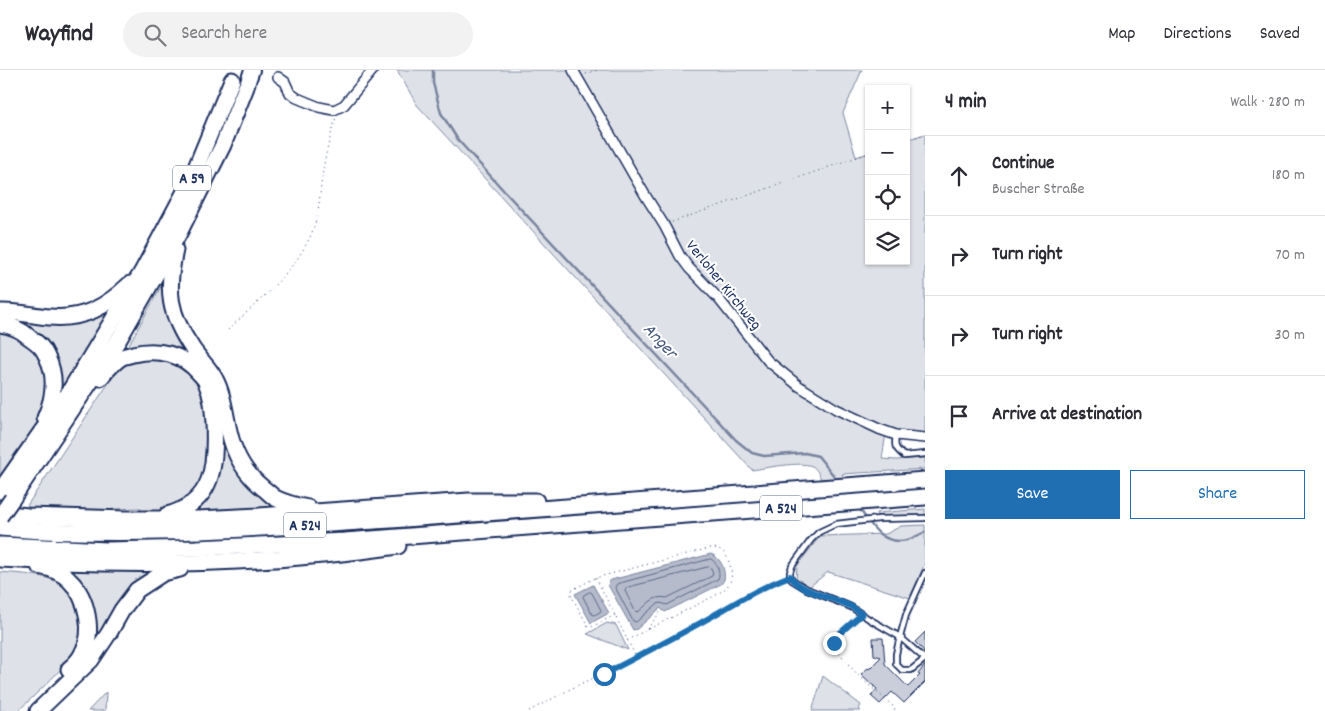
<!DOCTYPE html>
<html lang="en">
<head>
<meta charset="utf-8">
<style>
	:root { --surface:#fff; --page:#f2f2f3; --text:#2b2b33; --muted:#7c7c81; --line:#e1e1e2; --accent:#1f6fb2 }
	body { margin:0; font-family:Dekko,sans-serif; background:var(--page); color:var(--text) }
	.controls { position:absolute; right:15px; top:15px; display:grid; overflow:hidden; border-radius:0px; box-shadow:0 1px 4px #0004 }
	.controls button { width:45px; height:45px; display:grid; place-items:center; padding:0; border:0; border-bottom:1px solid var(--line); background:var(--surface); color:var(--text); font:25px sans-serif }
	.stop { position:absolute; width:15px; height:15px; margin:-11px; border:4px solid #1f6fb2; border-radius:50%; background:#fff }
	.stop.end { background:#1f6fb2; border-color:#fff; box-shadow:0 1px 5px #0008 }
	.list { margin:0; padding:0; list-style:none }
	h2 { display:flex; justify-content:space-between; align-items:center; height:65px; margin:0; padding:0 20px; font-size:21px }
	h2 small { font-size:16px; font-weight:400; color:var(--muted) }
	.list li { display:grid; grid-template-columns:32px 1fr auto; gap:15px; align-items:center; box-sizing:border-box; height:80px; padding:0 20px; border-top:1px solid var(--line) }
	.list b { display:block; font-size:19px; white-space:nowrap }
	.list p { margin:0; font-size:16px; white-space:nowrap; color:var(--muted) }
	.list em { font-size:16px; font-style:normal; color:var(--muted) }
	.actions { display:flex; gap:10px; padding:15px 20px }
	.actions a { flex:1; padding:11px 0; border:1px solid var(--accent); border-radius:0px; text-align:center; font-size:18px; color:var(--accent) }
	.actions .main { background:var(--accent); color:#fff }
	.icon { flex:none; width:28px; height:28px; fill:none; stroke:currentColor; stroke-width:2; stroke-linecap:round; stroke-linejoin:round }
	.map { position:relative; flex:none; width:925px; height:641px; overflow:hidden }
	header { display:flex; align-items:center; gap:30px; box-sizing:border-box; height:70px; padding:0 25px; background:var(--surface); border-bottom:1px solid var(--line) }
	header strong { font-size:24px }
	nav { display:flex; gap:28px; margin-inline-start:auto; font-size:18px }
	.search { width:350px; height:45px; background:var(--page); display:flex; align-items:center; gap:12px; box-sizing:border-box; padding:0 18px; border-radius:28px; color:var(--muted); font-size:19px }
	main { display:flex }
	aside { flex:1; background:var(--surface) }
	.map>svg:first-child { display:block }
	.green { fill:#dee1e7; stroke:#7c88a2 }
	.water { fill:#b5bbca; stroke:#77839f }
	.lines { fill:none; stroke-linecap:round; stroke-linejoin:round }
	.shore { stroke:#596789; stroke-width:1 }
	.stream { stroke:#77839f; stroke-width:2.5 }
	.building { fill:#caceda; stroke:#1b2f5e }
	.service-casing { stroke:#1b2f5e; stroke-width:8 }
	.minor-casing { stroke:#1b2f5e; stroke-width:12 }
	.trunk-casing { stroke:#1b2f5e; stroke-width:18 }
	.motorway-casing { stroke:#1b2f5e; stroke-width:19 }
	.path { stroke:#1b2f5e; stroke-width:1; stroke-dasharray:1 4; stroke-linecap:butt }
	.service { stroke:#fff; stroke-width:4.5 }
	.minor { stroke:#fff; stroke-width:9 }
	.trunk { stroke:#fff; stroke-width:14 }
	.motorway { stroke:#fff; stroke-width:15 }
	.motorway-bridge-casing { stroke:#1b2f5e; stroke-width:19; stroke-linecap:butt }
	.motorway-bridge { stroke:#fff; stroke-width:15 }
	.route { stroke:#1f6fb2; stroke-width:6 }
	.labels { text-anchor:middle; stroke-width:4; stroke-linejoin:round; paint-order:stroke }
	.shield { fill:#fff; stroke:#5f6d8e; stroke-width:1 }
	.shield-label { font-size:15px; font-weight:bold; fill:#1b2f5e }
	.street-label { font-size:16px; fill:#1b2f5e; stroke:#fff }
	.water-label { font-size:18px; font-style:italic; fill:#49597e; stroke:#fff }
</style>
</head>
<body>
<header>
<strong>Wayfind</strong>
<div class="search"><svg class="icon" aria-label="search" viewBox="0 0 24 24"><circle cx="10" cy="10" r="6"/><path d="M15 15l6 6"/></svg>Search here</div>
<nav><a>Map</a><a>Directions</a><a>Saved</a></nav>
</header>
<main>
<div class="map">
<svg width="925" height="641" viewBox="0 0 925 641">
	<rect width="100%" height="100%" fill="#fff"/>
	<filter id="ink" filterUnits="userSpaceOnUse"><feTurbulence type="fractalNoise" baseFrequency=".02" numOctaves="2"/><feDisplacementMap in="SourceGraphic" scale="10" xChannelSelector="R" yChannelSelector="G"/><feConvolveMatrix kernelMatrix="1 2 1 2 8 2 1 2 1" color-interpolation-filters="sRGB"/></filter>
	<g filter="url(#ink)">
		<g class="green">
			<path d="M397,0h175l107,186 101,118 106,59 -4,26 14,1 29,-2v11l-83,5 2,4 -23,1c-2,-5 -4,-10 -9,-13 -12,-5 -46,2 -60,4l-309,-337 -26,-28z"/>
			<path d="M583,0h279l-19,43 13,44 13,-4v108h37v-121l19,-6v302l-24,-3 -32,-8 -89,-54 -91,-104 -22,-46 -3,-1 -88,-147z"/>
			<path d="M168,204l32,88 -77,-7z"/>
			<path d="M115,234l-55,86 1,-16 -7,-18 -49,-36z"/>
			<path d="M0,258h5l34,22 10,18 -4,44 -45,63z"/>
			<path d="M166,286l27,15 16,32 1,66 -19,31 -27,12 -23,1 -1,-5 -26,1 -23,4 -67,-3 90,-135 17,-14z"/>
			<path d="M220,346l9,34 59,60 -100,5c38,-32 35,-53 32,-99z"/>
			<path d="M925,439v7l-47,1 -2,-4z"/>
			<path d="M925,455v38l-15,35 -82,-26 -19,15 -13,-7 1,-14 23,-30 66,-2 15,-8z"/>
			<path d="M61,497l104,1 -74,86v-16z"/>
			<path d="M0,502c33,3 73,2 82,41 3,13 1,30 -7,41 -3,5 -8,10 -13,14 -14,15 -29,29 -44,43h-18z"/>
			<path d="M607,553l9,2 12,25 -41,-16z"/>
			<path d="M823,606l38,29 -2,4 2,2h-49z"/>
			<path d="M106,622l-1,19h-17z"/>
		</g>
		<g class="water">
			<path d="M711,484c10,4 15,16 13,26l-3,4 -56,28 -5,-4 -5,5 -18,16 -4,1 -1,-2 -24,-43 1,-3 2,-2z"/>
			<path d="M593,515l16,28 -18,10 -16,-29z"/>
		</g>
		<g class="lines">
			<g class="shore">
				<path d="M711,489c6,3 10,14 7,20l-51,26 -6,-2 -4,1 -21,18 -3,-1 -18,-34 2,-3z"/>
				<path d="M708,497l3,1 2,5 -1,3 -45,22c-15,-3 -18,6 -29,14l-3,-1 -10,-20 1,-3z"/>
				<path d="M590,522l2,1 9,17 -1,2 -6,3 -2,-1 -9,-17 1,-2z"/>
			</g>
			<g class="stream">
				<path d="M433,0v13l8,30 17,27 47,52 231,248 16,13 12,3 41,-3 13,3 20,25"/>
				<path d="M858,437c13,17 23,39 49,33 6,-2 12,-5 18,-8"/>
			</g>
		</g>
		<g class="building">
			<path d="M925,562v20l-10,-10z"/>
			<path d="M873,568h10l2,26 23,23 12,-12 -2,-1 7,-9v17l-21,21 -12,-11 -12,12 -9,-8 6,-7 -16,-15 7,-6 1,1 12,-12 -7,-2z"/>
		</g>
		<g class="lines">
			<defs>
				<g id="service">
					<path d="M896,365c-2,12 -1,13 8,21l21,-2"/>
					<path d="M925,448l-46,1 -43,5 -17,8 -8,8 -19,26 -2,6v4l2,4 15,9 44,18 18,12 31,18 6,-22 19,-42"/>
					<path d="M900,567l25,22 -14,11h-9l-6,-6v-10z"/>
				</g>
				<g id="minor">
					<path d="M573,0l72,125 19,30 16,31 9,12 29,30 50,63 31,25 37,23 43,20 17,6 29,3"/>
					<path d="M278,7l7,5 5,11 7,5 22,9 15,3 10,-5 29,-35"/>
				</g>
				<path id="trunk" d="M246,17l6,-17"/>
				<g id="motorway">
					<path d="M175,180c-9,41 -6,64 17,98 7,11 17,19 23,31 8,15 10,34 14,52 5,23 15,42 34,57 4,3 8,7 12,10 10,5 22,8 33,10"/>
					<path d="M0,242c17,-1 34,4 50,5 34,3 57,-11 80,-33"/>
					<path d="M0,254c10,1 21,6 29,13 4,3 9,6 12,10 3,3 4,6 6,10 10,20 7,41 -2,61"/>
					<path d="M100,308c6,-7 14,-16 22,-21 3,-1 8,-2 11,-3 25,-6 50,0 66,19 3,3 6,6 7,9 6,13 7,27 8,41 2,42 0,80 -47,92"/>
					<path d="M0,421l68,-97 74,-122 48,-90 42,-102"/>
					<path d="M12,429l107,-160 36,-63 24,-43 44,-88 23,-58"/>
					<path d="M0,443l28,3 98,3h72l61,-3 210,-15h67"/>
					<path d="M0,458c130,11 261,0 391,-8 178,-12 356,-27 534,-40"/>
					<path d="M0,475l107,5 89,-2 149,-7 580,-44"/>
					<path d="M0,489c20,1 41,2 61,3 112,4 226,0 337,-16"/>
					<path d="M39,496c11,2 23,6 31,15 17,16 25,52 12,73 -3,6 -8,11 -13,15"/>
					<path d="M38,641l53,-51 18,-27 13,-23 15,-20 26,-17 17,-4"/>
				</g>
			</defs>
			<use href="#service" class="service-casing"/>
			<use href="#minor" class="minor-casing"/>
			<use href="#trunk" class="trunk-casing"/>
			<use href="#motorway" class="motorway-casing"/>
			<g class="path">
				<path d="M586,4l11,-4"/>
				<path d="M906,70l19,-6"/>
				<path d="M672,152l197,-69"/>
				<path d="M228,260c30,-29 72,-62 86,-103 6,-19 6,-38 9,-57 3,-19 8,-35 13,-53"/>
				<path d="M596,508l40,79"/>
				<path d="M615,545l-24,12 -3,-1 -17,-31 1,-5 23,-12 115,-30c5,0 8,0 12,3 7,5 12,23 8,31 -2,5 -7,8 -12,12l-91,46"/>
				<path d="M857,548l-17,15 -6,10c13,26 39,45 60,64l1,4"/>
				<path d="M647,559l15,-19"/>
				<path d="M529,641l53,-28 22,-9 63,-32 88,-51 29,-13"/>
			</g>
			<use href="#service" class="service"/>
			<use href="#minor" class="minor"/>
			<use href="#trunk" class="trunk"/>
			<use href="#motorway" class="motorway"/>
			<defs>
				<path id="motorway-bridge" d="M0,446l12,-17"/>
			</defs>
			<use href="#motorway-bridge" class="motorway-bridge-casing"/>
			<use href="#motorway-bridge" class="motorway-bridge"/>
		</g>
	</g>
	<g class="lines" filter="url(#ink)">
		<path class="route" d="M604,604c35,-18 70,-36 105,-56 26,-15 52,-31 81,-42 11,17 44,21 62,31 3,2 6,5 10,7l-22,19 -6,10"/>
	</g>
	<g class="labels">
		<g class="shield">
			<rect x="173" y="95.5" width="38" height="25" rx="4"/>
			<rect x="760" y="425.5" width="42" height="25" rx="4"/>
			<rect x="284" y="442.5" width="42" height="25" rx="4"/>
		</g>
		<g class="shield-label">
			<text x="192" y="113">A 59</text>
			<text x="781" y="443">A 524</text>
			<text x="305" y="460">A 524</text>
		</g>
		<g class="street-label">
			<text transform="translate(725 214) rotate(51)" y="6">Verloher Kirchweg</text>
		</g>
		<g class="water-label">
			<text transform="translate(661 270) rotate(47)" y="6">Anger</text>
		</g>
	</g>
</svg>
<div class="controls">
<button>+</button>
<button>−</button>
<button><svg class="icon" aria-label="locate" viewBox="0 0 24 24"><circle cx="12" cy="12" r="6"/><path d="M12 2v4M12 18v4M2 12h4M18 12h4"/></svg></button>
<button><svg class="icon" aria-label="layers" viewBox="0 0 24 24"><path d="M12 4l9 5-9 5-9-5zM3 14l9 5 9-5"/></svg></button>
</div>
<div class="stop" style="left:604px;top:604px"></div>
<div class="stop end" style="left:834px;top:573px"></div>
</div>
<aside>
<h2>4 min<small>Walk · 280 m</small></h2>
<ul class="list">
<li><svg class="icon" aria-label="ahead" viewBox="0 0 24 24"><path d="M12 20V5M6 11l6-6 6 6"/></svg><div><b>Continue</b><p>Buscher Straße</p></div><em>180 m</em></li>
<li><svg class="icon" aria-label="right" viewBox="0 0 24 24"><path d="M7 20v-9h11M14 6l5 5-5 5"/></svg><div><b>Turn right</b></div><em>70 m</em></li>
<li><svg class="icon" aria-label="right" viewBox="0 0 24 24"><path d="M7 20v-9h11M14 6l5 5-5 5"/></svg><div><b>Turn right</b></div><em>30 m</em></li>
<li><svg class="icon" aria-label="arrive" viewBox="0 0 24 24"><path d="M6 21V4h12l-3 4 3 4H6"/></svg><div><b>Arrive at destination</b></div></li>
</ul>
<div class="actions"><a class="main">Save</a><a>Share</a></div>
</aside>
</main>
</body>
</html>
